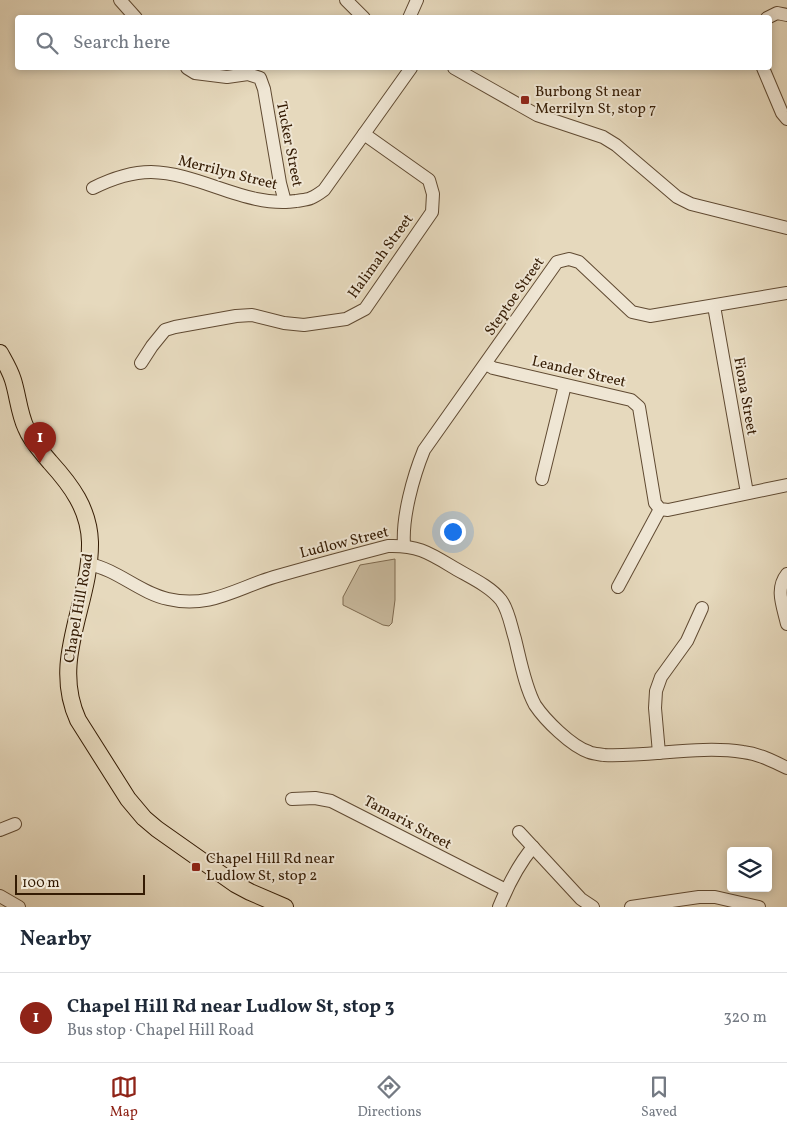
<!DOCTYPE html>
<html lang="en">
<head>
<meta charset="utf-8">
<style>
	:root { --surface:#fff; --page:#f2f2f3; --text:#1f2937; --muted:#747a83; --line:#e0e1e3; --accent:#8f2418 }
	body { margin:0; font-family:Vollkorn,serif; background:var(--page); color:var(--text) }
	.controls { position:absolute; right:15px; bottom:15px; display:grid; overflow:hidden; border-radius:5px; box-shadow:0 2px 8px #0003 }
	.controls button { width:45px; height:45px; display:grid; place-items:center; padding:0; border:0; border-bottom:1px solid var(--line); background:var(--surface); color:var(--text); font:25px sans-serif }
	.scale { position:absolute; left:15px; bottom:12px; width:130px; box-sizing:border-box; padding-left:5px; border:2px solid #341b03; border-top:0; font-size:14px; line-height:18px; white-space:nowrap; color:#341b03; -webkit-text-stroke:4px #efe6d4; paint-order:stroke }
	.you { position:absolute; left:452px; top:531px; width:18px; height:18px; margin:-12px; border:4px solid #fff; border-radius:50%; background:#1a73e8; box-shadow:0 0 0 8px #1a73e833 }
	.badge { display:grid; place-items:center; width:32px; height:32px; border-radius:50%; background:var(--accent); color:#fff; font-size:16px; font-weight:700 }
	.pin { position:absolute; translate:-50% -41px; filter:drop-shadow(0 1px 2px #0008) }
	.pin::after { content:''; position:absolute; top:26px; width:18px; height:15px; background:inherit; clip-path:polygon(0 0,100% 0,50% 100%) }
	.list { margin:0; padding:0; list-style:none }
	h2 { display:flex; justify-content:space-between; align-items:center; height:65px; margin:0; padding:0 20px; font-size:21px }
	h2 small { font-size:16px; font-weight:400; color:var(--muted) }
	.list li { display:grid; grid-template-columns:32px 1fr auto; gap:15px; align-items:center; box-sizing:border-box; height:90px; padding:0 20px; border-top:1px solid var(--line) }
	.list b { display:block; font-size:19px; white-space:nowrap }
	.list p { margin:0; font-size:16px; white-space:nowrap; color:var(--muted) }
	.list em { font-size:16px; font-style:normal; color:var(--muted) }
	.icon { flex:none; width:28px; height:28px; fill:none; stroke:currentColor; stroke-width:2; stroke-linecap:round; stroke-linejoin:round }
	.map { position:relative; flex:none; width:787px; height:907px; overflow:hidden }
	.search { position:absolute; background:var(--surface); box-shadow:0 2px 8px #0003; left:15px; right:15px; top:15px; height:55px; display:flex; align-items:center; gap:12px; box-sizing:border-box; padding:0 18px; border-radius:5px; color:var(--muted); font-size:19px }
	.sheet { height:155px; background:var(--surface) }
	nav { display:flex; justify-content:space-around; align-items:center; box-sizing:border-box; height:70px; border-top:1px solid var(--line); background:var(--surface); font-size:14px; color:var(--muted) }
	nav a { display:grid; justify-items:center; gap:2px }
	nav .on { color:var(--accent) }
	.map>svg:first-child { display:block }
	.green { fill:#c8b99d; stroke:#7e6a50 }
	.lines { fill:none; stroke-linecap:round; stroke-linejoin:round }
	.minor-casing { stroke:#604a32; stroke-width:14 }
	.major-casing { stroke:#341b03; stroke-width:18 }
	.minor { stroke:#efe6d4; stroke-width:12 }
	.major { stroke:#e6d9bd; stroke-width:16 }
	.poi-dot { fill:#8f2418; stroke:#efe6d4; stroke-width:2 }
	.labels { text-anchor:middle; stroke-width:4; stroke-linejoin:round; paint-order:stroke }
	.poi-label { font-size:15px; fill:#341b03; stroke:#efe6d4; text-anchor:start }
	.street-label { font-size:15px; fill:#341b03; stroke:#efe6d4 }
</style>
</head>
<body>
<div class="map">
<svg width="787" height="907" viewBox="0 0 787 907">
	<rect width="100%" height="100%" fill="#e6d9bd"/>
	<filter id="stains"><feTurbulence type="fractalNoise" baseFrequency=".004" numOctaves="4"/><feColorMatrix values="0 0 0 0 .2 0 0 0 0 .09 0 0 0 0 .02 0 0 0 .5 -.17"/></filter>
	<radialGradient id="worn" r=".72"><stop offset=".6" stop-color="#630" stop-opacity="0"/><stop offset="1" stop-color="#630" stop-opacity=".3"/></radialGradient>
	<path class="green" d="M395,559v41l-3,23 -3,3 -6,-1 -40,-20v-8l17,-32z"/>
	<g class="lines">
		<defs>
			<g id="minor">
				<path d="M120,0l16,18"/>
				<path d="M346,0l18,18"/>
				<path d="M409,18l8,-18"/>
				<path d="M767,18l10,-5 10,2"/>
				<path d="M187,68l8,5 32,4 21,-3 12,4 4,11 16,94 5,19"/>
				<path d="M454,68l83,47 66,22 13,8 61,52 14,7 96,24"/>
				<path d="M763,68l19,45 5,6"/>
				<path d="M93,188c18,-9 38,-16 58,-16 50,1 95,36 145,29 5,-1 11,-1 15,-3 5,-2 9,-5 13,-8l87,-122"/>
				<path d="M714,306l33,187"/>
				<path d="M141,363l11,-17 13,-16 10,-3 61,-11 16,-1 32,8 20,2 42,-6 19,-10 67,-97 1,-18 -4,-14 -65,-46"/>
				<path d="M486,364l7,4 138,32 8,7 16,96 5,6 8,1 119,-25"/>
				<path d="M542,479l23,-94"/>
				<path d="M404,545c-2,-28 9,-68 20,-95l133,-188 12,-3 10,3 53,50 18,4 137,-23"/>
				<path d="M89,564c29,6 51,29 79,35 41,10 69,-11 106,-22 38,-11 76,-21 114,-31 28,-1 40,6 63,20 16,10 38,19 50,34 8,11 10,27 14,39 5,20 10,48 20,66 10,15 36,41 54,47 4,2 10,2 15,3 45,2 95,-10 139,-3 16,2 30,9 44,16"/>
				<path d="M787,574c-12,15 -4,32 0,50"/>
				<path d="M618,587l42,-78"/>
				<path d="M659,753l-4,-45 1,-17 5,-14 26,-36 15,-33"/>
				<path d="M292,799l23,-1 16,3 175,89"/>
				<path d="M0,830l15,-6"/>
				<path d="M519,832l62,67 12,8"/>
				<path d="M0,896l19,11"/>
				<path d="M499,907c9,-22 19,-42 34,-60"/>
				<path d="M631,907l68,-10h16l44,10"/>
			</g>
			<path id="major" d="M0,353c5,9 10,17 13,27 5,16 6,33 13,48 5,13 15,23 24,34 21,23 39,47 40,80 1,62 -40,117 -12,178l50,79 16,19 13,11 78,55 15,8 35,15"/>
		</defs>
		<use href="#minor" class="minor-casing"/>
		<use href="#major" class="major-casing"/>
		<use href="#minor" class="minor"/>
		<use href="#major" class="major"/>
	</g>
	<g class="poi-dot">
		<rect x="520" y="95" width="10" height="10" rx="2.5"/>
		<rect x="191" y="862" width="10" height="10" rx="2.5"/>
	</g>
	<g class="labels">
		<g class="poi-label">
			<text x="535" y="96">Burbong St near<tspan x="535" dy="17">Merrilyn St, stop 7</tspan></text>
			<text x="206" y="863">Chapel Hill Rd near<tspan x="206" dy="17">Ludlow St, stop 2</tspan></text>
		</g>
		<g class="street-label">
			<text transform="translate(290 144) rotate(79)" y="5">Tucker Street</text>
			<text transform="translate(228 172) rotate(14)" y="5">Merrilyn Street</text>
			<text transform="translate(380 256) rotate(-54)" y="5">Halimah Street</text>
			<text transform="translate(514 296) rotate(-55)" y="5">Steptoe Street</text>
			<text transform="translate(579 371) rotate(13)" y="5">Leander Street</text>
			<text transform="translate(746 396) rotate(80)" y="5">Fiona Street</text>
			<text transform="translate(344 542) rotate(-14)" y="5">Ludlow Street</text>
			<text transform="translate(78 608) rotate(-80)" y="5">Chapel Hill Road</text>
			<text transform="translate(408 822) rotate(28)" y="5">Tamarix Street</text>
		</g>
	</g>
	<rect width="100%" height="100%" filter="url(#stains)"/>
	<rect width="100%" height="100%" fill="url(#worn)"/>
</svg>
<div class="controls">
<button><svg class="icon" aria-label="layers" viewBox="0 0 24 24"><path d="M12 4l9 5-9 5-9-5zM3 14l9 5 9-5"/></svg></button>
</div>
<div class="scale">100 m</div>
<div class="you"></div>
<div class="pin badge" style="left:40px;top:463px">1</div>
<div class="search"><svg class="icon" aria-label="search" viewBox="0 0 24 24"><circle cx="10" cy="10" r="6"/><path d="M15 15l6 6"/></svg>Search here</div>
</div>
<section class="sheet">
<h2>Nearby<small></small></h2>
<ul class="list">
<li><span class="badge">1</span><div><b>Chapel Hill Rd near Ludlow St, stop 3</b><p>Bus stop · Chapel Hill Road</p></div><em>320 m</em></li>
</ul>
</section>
<nav>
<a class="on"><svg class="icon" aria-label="map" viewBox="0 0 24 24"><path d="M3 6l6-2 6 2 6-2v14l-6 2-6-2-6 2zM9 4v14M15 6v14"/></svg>Map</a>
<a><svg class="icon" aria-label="directions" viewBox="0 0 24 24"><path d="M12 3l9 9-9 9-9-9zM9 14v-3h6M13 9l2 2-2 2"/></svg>Directions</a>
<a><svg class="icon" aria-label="saved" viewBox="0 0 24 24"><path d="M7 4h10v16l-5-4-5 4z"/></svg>Saved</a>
</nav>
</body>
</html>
